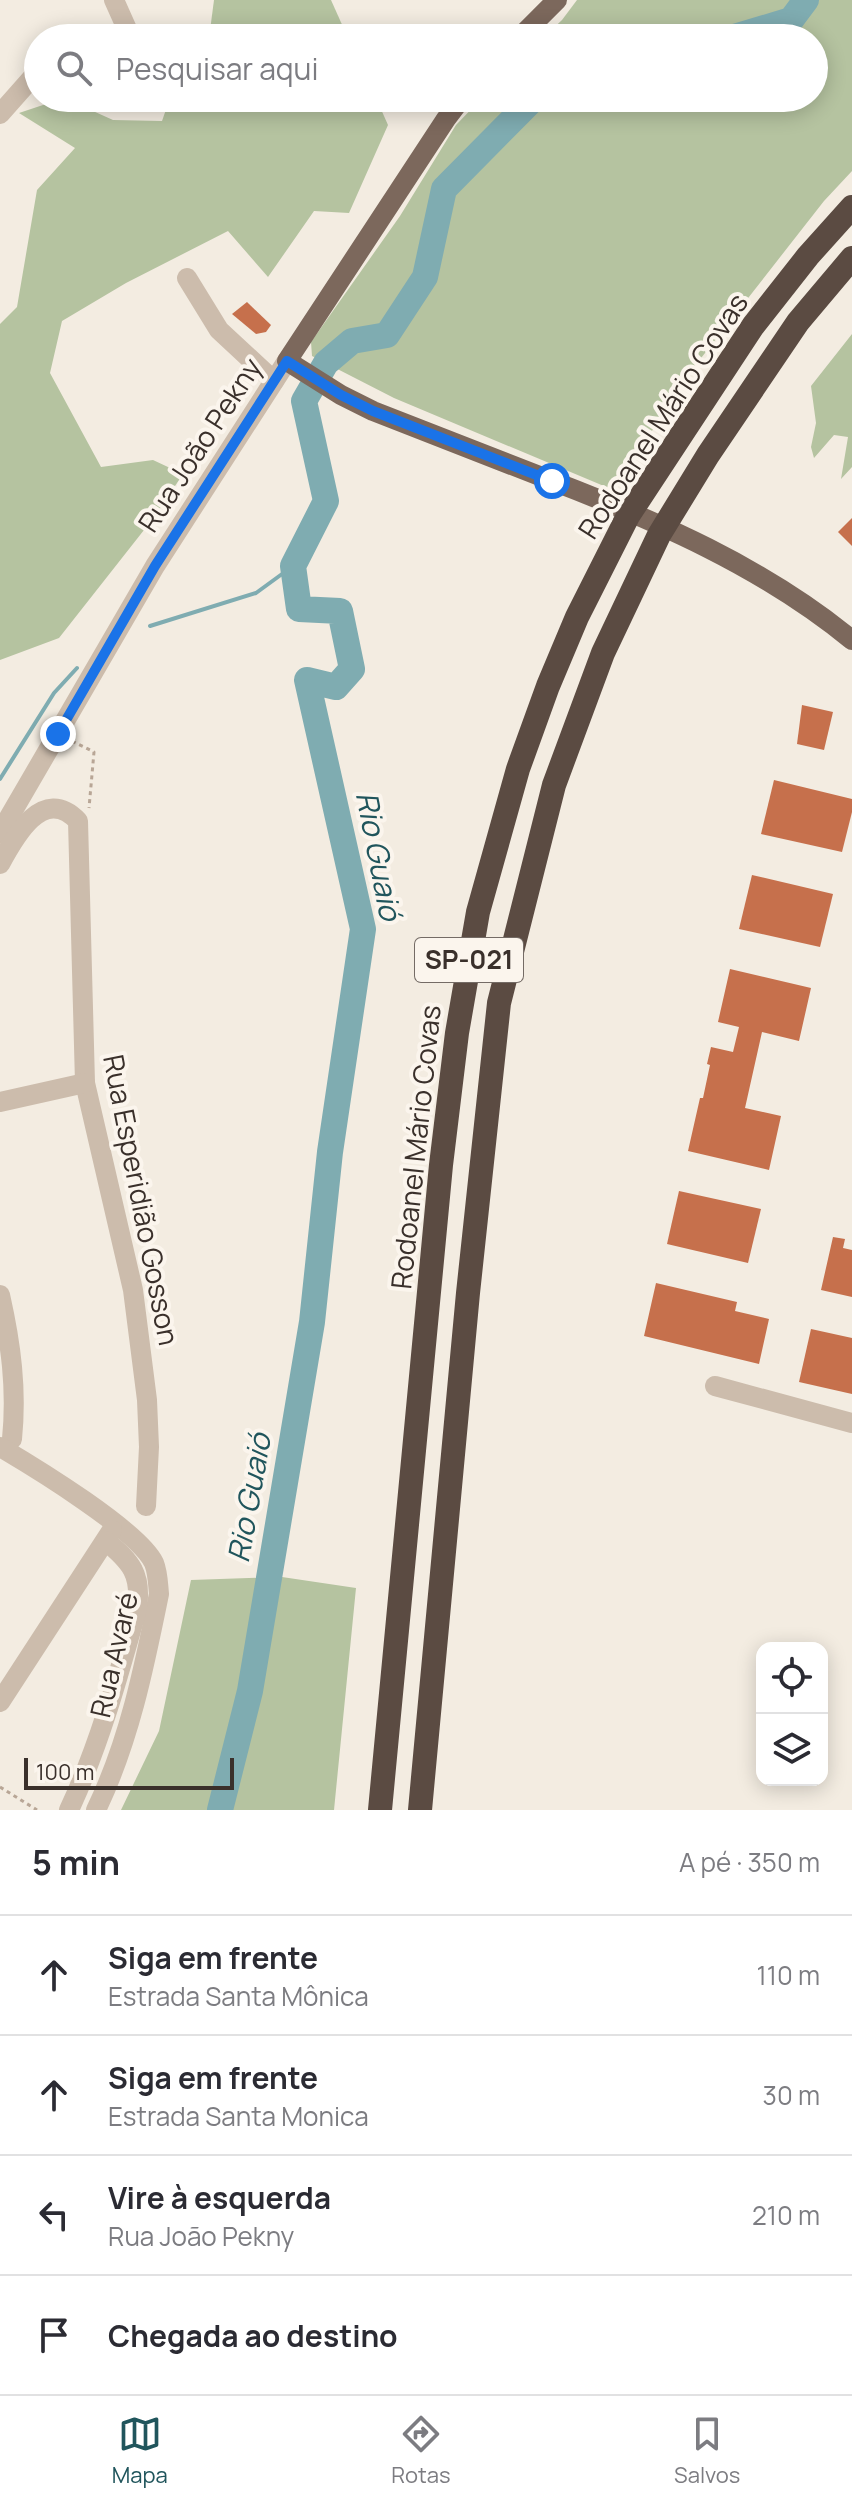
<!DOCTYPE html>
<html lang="pt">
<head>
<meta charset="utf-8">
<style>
	:root { --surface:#fff; --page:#f7f7f7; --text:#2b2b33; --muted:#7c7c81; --line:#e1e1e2; --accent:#20555c }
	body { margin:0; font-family:Manrope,sans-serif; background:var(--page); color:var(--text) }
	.controls { position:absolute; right:24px; bottom:24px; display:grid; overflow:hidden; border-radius:16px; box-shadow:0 4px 20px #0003 }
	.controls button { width:72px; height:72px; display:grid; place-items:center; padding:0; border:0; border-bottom:2px solid var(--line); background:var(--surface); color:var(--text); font:40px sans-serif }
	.scale { position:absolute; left:24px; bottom:20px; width:210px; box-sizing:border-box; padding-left:8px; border:4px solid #3a302b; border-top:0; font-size:22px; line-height:28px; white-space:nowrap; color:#3a302b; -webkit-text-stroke:6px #fbf5ed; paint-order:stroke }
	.stop { position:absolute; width:24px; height:24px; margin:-18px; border:6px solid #1a73e8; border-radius:50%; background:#fff }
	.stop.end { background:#1a73e8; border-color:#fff; box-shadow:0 2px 8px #0008 }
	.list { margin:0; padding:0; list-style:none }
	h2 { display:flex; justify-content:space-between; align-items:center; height:104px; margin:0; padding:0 32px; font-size:34px }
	h2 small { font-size:26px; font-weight:400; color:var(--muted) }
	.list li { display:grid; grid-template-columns:52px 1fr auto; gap:24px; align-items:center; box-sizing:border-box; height:120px; padding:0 32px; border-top:2px solid var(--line) }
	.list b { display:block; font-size:30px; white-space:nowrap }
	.list p { margin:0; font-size:26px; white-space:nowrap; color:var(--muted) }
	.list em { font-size:26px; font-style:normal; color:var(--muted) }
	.icon { flex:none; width:44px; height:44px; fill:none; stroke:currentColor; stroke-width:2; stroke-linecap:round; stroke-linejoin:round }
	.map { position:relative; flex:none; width:852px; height:1810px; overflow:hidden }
	.search { position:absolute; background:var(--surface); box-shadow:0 4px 20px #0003; left:24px; right:24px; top:24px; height:88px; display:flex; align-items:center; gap:20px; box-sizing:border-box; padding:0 28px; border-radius:44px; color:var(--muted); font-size:30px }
	.sheet { height:584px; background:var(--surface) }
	nav { display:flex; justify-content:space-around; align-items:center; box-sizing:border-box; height:112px; border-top:2px solid var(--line); background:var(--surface); font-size:22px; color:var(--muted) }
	nav a { display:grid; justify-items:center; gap:4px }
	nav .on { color:var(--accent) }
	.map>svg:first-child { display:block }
	.green { fill:#b5c3a0 }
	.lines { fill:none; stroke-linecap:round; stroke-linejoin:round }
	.stream { stroke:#7facb1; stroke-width:4 }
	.river { stroke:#7facb1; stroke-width:26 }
	.building { fill:#c6704c }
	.path { stroke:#b8a696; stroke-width:3; stroke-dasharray:4 4; stroke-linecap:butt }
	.minor { stroke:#ccbcac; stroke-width:20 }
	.major { stroke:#7c685c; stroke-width:20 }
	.highway-bridge { stroke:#5b4b42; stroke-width:24 }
	.route { stroke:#1a73e8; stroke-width:10 }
	.labels { text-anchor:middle; stroke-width:8; stroke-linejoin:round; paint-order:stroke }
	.shield { fill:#fbf5ed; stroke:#746b65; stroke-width:2 }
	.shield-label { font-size:26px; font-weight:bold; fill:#3a302b }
	.street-label { font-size:28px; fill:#3a302b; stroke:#fbf5ed }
	.water-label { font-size:30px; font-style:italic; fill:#20555c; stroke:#fbf5ed }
</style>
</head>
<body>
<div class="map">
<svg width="852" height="1810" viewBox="0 0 852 1810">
	<rect width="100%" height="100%" fill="#f3ece1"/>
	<g class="green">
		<path d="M214,0h117l17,38h-139z"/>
		<path d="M577,0h275v171l-28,30 -137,175 -72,113h-4l-217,-91 -82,-42 -1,-14 89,-126 56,-91 26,-27h332v-60h-271l19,-18z"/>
		<path d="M64,98l49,22 49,1 8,-23h206l12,27 -39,88 -35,-2 -46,66 -40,-46 -102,52 -64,38 -12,52 51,94 52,-7 30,14 -28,42 -96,122 -59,22v-336l17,-17 20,-117 38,-42 -56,-35z"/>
		<path d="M852,334v133l-11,12 7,-42 -14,-2 -20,23 -3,-11 5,-24 -5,-37z"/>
		<path d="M282,1577l74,11 -22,222h-213l38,-79 32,-151z"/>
	</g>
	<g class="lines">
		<g class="stream">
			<path d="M150,626l106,-33 37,-27"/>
			<path d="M0,779l54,-86 23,-25"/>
		</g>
		<g class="river">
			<path d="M731,38l60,-18 15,-20"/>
			<path d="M220,1810l30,-119 62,-369 18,-170 33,-223 -56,-249 29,7 16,-18 -12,-58 -41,-2 -6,-43 33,-65 -22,-100 22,-38 26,-22 35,-6 38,-58 19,-88 90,-91"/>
		</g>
	</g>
	<g class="building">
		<path d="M247,302l24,23 -5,7 -10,2 -24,-20z"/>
		<path d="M852,518v28l-14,-14z"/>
		<path d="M802,705l31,7 -9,38 -27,-6z"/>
		<path d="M774,780l78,19v13l-10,40 -81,-18z"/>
		<path d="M752,875l81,19 -13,53 -81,-18z"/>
		<path d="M730,969l81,19 -12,53 -37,-9 -17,76 36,8 -12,54 -81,-19 12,-53h3l7,-33 -3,-1 4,-17 22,5 6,-25 -21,-5z"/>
		<path d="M679,1191l82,18 -13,54 -81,-19z"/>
		<path d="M833,1237l12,2 -2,9 9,2v47l-31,-7z"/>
		<path d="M656,1283l81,19 -2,9 34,8 -10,45 -115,-28z"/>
		<path d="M811,1329l41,9v56l-53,-12z"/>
	</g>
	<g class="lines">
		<g class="path">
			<path d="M72,741l22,11 -5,56"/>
			<path d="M0,1787l37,23"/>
		</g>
		<g class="minor">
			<path d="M114,0l17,38"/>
			<path d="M0,114l38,-43"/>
			<path d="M187,278l32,52 55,51"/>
			<path d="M0,833l155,-267 132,-205"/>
			<path d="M0,864c14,-26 43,-80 78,-43l7,262 48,207 14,110 2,47 -3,59"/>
			<path d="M0,1102l85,-19"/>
			<path d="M0,1295c11,49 17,94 12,144"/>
			<path d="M715,1386l137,37"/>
			<path d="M0,1447c34,20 139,84 154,116 4,10 4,21 5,31 -15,74 -30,148 -63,216"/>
			<path d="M0,1702l112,-172"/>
			<path d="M69,1810c30,-64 49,-133 68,-201 5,-35 -6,-47 -31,-68"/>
		</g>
		<g class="major">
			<path d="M519,38l38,-38"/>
			<path d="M462,98l-16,21 -159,242 54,34 32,16c59,23 118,46 177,69 107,41 213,87 302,160"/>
		</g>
		<g class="highway-bridge">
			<path d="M380,1810l61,-645 16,-132 21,-121 40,-143 30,-83 29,-69 51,-101 125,-190 55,-70 44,-49"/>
			<path d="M420,1810l48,-517 31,-290 55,-218 49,-132 56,-118 49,-80 90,-133 54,-64"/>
		</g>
	</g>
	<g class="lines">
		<path class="route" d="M58,734l97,-168 132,-205 54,34 32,16 179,70"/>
	</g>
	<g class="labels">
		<rect class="shield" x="415" y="938" width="108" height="44" rx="6"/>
		<g class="shield-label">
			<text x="469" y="969">SP-021</text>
		</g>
		<g class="street-label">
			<text transform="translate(663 416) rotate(-57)" y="10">Rodoanel Mário Covas</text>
			<text transform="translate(200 445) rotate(-57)" y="10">Rua João Pekny</text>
			<text transform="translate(416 1147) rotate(-84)" y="10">Rodoanel Mário Covas</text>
			<text transform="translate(141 1200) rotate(79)" y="10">Rua Esperidião Gosson</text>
			<text transform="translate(114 1655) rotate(-77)" y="10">Rua Avaré</text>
		</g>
		<g class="water-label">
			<text transform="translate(378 856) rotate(79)" y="10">Rio Guaió</text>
			<text transform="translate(250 1498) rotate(-80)" y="10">Rio Guaió</text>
		</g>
	</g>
</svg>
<div class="controls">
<button><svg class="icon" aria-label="locate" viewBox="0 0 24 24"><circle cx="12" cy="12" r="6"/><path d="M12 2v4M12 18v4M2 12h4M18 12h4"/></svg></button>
<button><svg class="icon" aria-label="layers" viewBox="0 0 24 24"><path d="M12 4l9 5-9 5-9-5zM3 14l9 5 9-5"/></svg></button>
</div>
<div class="scale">100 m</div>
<div class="stop" style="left:552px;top:481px"></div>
<div class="stop end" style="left:58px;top:734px"></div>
<div class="search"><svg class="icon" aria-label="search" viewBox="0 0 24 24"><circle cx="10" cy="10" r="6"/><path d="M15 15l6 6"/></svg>Pesquisar aqui</div>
</div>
<section class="sheet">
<h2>5 min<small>A pé · 350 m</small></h2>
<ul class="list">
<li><svg class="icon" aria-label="ahead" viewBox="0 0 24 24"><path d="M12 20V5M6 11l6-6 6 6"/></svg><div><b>Siga em frente</b><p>Estrada Santa Mônica</p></div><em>110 m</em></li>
<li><svg class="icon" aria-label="ahead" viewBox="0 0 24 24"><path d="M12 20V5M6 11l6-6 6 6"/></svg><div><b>Siga em frente</b><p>Estrada Santa Monica</p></div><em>30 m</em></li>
<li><svg class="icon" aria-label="left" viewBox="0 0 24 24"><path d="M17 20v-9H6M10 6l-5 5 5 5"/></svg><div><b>Vire à esquerda</b><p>Rua João Pekny</p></div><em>210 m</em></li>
<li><svg class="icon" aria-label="arrive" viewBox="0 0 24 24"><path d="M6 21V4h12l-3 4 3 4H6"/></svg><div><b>Chegada ao destino</b></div></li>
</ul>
</section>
<nav>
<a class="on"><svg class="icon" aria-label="map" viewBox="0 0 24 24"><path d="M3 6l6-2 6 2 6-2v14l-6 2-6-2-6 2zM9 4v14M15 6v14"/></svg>Mapa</a>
<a><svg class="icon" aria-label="directions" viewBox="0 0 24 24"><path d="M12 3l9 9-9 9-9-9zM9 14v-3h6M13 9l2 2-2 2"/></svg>Rotas</a>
<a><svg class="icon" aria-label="saved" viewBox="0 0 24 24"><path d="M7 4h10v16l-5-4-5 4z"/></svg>Salvos</a>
</nav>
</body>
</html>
